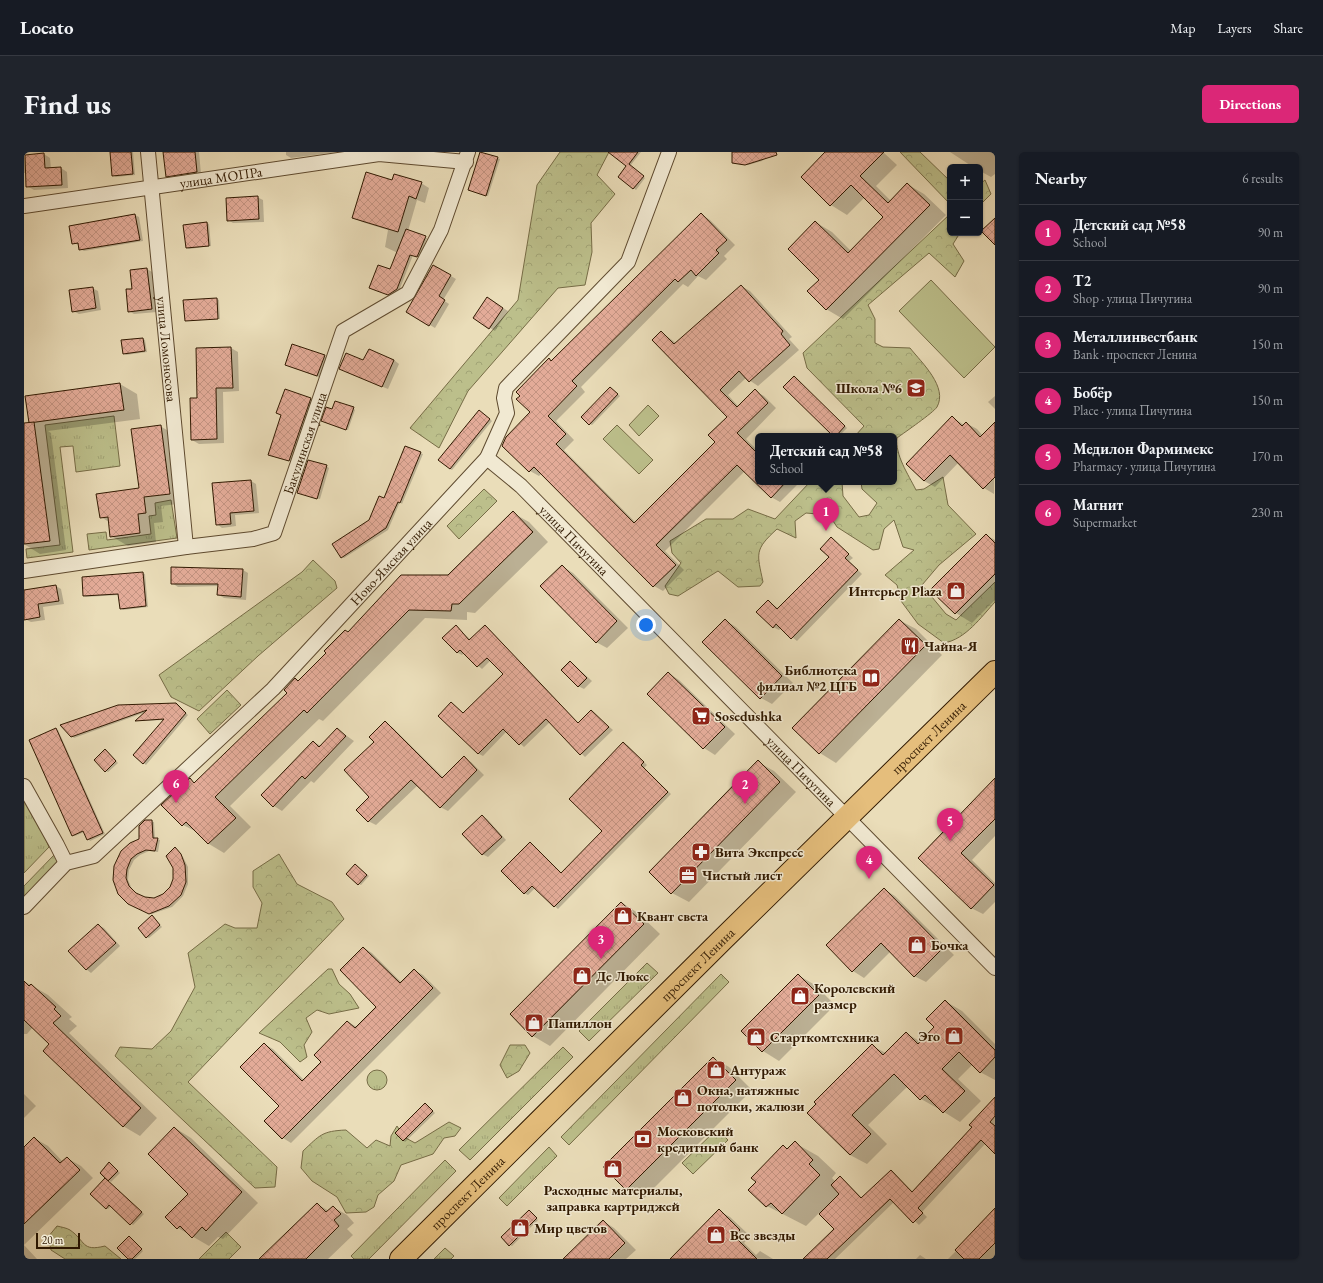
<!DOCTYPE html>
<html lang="en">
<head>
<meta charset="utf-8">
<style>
	:root { --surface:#171b24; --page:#20242c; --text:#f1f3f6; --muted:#9ea1a6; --line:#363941; --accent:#db2777 }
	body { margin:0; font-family:"EB Garamond",serif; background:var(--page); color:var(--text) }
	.controls { position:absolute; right:12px; top:12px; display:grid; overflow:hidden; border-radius:6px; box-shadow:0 1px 3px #0004 }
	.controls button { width:36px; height:36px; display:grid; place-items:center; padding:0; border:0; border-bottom:1px solid var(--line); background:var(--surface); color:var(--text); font:20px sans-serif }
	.scale { position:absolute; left:12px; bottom:10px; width:44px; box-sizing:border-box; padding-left:4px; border:2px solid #301901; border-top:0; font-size:11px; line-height:14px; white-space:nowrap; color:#301901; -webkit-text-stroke:3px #f1e9d2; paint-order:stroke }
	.you { position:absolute; left:622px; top:473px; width:14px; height:14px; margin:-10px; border:3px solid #fff; border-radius:50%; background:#1a73e8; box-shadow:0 0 0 6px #1a73e833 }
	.badge { display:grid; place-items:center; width:26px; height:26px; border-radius:50%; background:var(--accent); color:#fff; font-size:13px; font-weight:700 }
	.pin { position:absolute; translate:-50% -33px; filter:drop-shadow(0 1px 2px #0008) }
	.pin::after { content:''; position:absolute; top:21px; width:14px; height:12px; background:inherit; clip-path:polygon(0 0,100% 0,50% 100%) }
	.popup { position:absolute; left:731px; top:281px; width:142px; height:52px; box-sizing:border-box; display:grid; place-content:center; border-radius:6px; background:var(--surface); filter:drop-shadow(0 1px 3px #0005); font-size:13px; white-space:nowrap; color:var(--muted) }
	.popup b { font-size:15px; color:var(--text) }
	.popup::after { content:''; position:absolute; left:50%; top:100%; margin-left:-8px; border:8px solid transparent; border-top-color:var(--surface) }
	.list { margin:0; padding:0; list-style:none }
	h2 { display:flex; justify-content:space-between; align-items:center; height:52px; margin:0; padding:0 16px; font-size:17px }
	h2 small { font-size:13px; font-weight:400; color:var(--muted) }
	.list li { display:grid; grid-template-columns:26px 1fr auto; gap:12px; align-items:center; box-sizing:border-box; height:56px; padding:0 16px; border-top:1px solid var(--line) }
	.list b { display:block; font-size:15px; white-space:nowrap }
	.list p { margin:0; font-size:13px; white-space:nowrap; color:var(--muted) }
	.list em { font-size:13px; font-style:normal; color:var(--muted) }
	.map { position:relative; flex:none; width:971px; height:1107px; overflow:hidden; border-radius:6px }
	header { display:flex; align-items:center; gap:24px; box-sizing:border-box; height:56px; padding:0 20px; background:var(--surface); border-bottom:1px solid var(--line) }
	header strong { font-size:19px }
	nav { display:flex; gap:22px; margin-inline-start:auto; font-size:14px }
	.intro { display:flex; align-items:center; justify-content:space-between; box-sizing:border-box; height:96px; padding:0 24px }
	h1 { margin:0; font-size:28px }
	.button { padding:10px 18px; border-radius:6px; background:var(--accent); color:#fff; font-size:14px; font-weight:700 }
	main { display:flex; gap:24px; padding:0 24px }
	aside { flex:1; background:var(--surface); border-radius:6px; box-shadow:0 1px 3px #0004 }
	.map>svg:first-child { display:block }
	.grass { fill:url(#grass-tufts); stroke:#766c46 }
	.forest { fill:url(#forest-crowns); stroke:#766c46 }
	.pitch { fill:#bcbf8b; stroke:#766c46 }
	.shadow { fill:#0003 }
	.building { fill:url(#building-cross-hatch); stroke:#301901 }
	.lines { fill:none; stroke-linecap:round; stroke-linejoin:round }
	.minor-casing { stroke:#5e4a2f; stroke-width:16 }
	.primary-casing { stroke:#301901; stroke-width:24 }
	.minor { stroke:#f1e9d2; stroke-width:14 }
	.primary { stroke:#e5be7c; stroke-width:22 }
	.labels { text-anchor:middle; stroke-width:3; stroke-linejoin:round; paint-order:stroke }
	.street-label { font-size:14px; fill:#301901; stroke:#f1e9d2 }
	.poi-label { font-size:14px; font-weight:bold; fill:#301901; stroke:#f1e9d2; text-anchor:start }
</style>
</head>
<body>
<header>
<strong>Locato</strong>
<nav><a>Map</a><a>Layers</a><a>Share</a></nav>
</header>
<div class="intro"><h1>Find us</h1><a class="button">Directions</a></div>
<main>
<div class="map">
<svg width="971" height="1107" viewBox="0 0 971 1107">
	<defs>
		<pattern id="grass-tufts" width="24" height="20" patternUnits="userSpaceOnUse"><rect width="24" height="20" fill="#bcbf8b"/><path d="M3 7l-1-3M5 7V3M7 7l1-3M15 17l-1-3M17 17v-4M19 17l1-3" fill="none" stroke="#a2a476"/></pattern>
		<pattern id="forest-crowns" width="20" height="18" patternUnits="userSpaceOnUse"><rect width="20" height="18" fill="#bcbf8b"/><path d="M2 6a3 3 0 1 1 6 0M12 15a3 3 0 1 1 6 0" fill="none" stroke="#a2a476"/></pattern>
		<pattern id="building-cross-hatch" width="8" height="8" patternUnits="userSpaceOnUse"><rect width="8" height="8" fill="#e3ab98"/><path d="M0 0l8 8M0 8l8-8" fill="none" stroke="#c39381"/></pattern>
	</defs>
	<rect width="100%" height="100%" fill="#eaddb9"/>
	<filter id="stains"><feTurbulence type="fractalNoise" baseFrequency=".005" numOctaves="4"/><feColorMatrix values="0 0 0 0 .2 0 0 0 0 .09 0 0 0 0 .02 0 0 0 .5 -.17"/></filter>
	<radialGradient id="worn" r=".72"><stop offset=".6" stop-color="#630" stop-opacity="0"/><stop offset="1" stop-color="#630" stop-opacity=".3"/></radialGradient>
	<g class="grass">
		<path d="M90,264l6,50 -44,6 -3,-26 -13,1 13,105 -46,6 -1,-9 34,-4 -15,-120z"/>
		<path d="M147,348l6,38 -88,12 -2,-16 19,-2 1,8 44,-6 -2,-18 7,-1 -1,-12z"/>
		<path d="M3,644l22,51 -25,26v-76z"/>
		<path d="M30,703l8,7 -38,39v-15z"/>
		<path d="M623,811l11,10 -69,68 -10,-10z"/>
		<path d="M697,822l8,8 -160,163 -8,-8z"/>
		<path d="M539,895l10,10 -103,103 -11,-10z"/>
		<circle cx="353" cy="928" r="10"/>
		<path d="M525,995l8,9 -50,50 -8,-8z"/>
		<path d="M421,1008l11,11 -87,88h-15l-3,-3z"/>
		<path d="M421,1096l9,8 -3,3h-17z"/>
	</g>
	<g class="forest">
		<path d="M536,0h49l-12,23 18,19 -24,29 1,29 -7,33 -27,3 -90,103 -29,57 -29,-20 108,-128 19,-115z"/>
		<path d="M876,0h20l30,29v23z"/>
		<path d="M961,28l6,14 -11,11v-21z"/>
		<path d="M926,62v19h10l-7,11 11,17 -9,16 -26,-24 -61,52 7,14v24l8,4 27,1c12,15 38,39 27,59 -4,6 -32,25 -40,31 -2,17 11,36 19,52l8,-1 19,-12 5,28 28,29 -37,31 -17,20 24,29 10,6 39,-38v20c-14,15 -29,37 -51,41l-26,-19 -17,-23 -4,-16 -12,-10 29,-25 -11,-3 -9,-27 -10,9 -5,20 -6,1 -36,-23 -11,-17 -9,4 -11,-1 -11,8 1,17 -19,-9c-23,21 -20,24 -14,53l-3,4 -22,1 -20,-16 -40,25 -9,-2 -4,-8 16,-23 -9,-10 -2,-12 36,-22h27l15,-10 27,10 35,-37h32l1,14 16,21 10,-2 8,-12 -15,-14 -1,-7h33v-46h-39l9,-10 -57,-58 -4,-15z"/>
		<path d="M460,337l13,12 -38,38 -12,-13z"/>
		<path d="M289,408l22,21 2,7 -79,68 -59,55 -28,-14 -12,-22 143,-103z"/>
		<path d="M203,538l14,15 -31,29 -13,-15z"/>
		<path d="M255,702l18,30 35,18 12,17 -156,163 89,85 -2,20 -20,1 -140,-132 5,-9 32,2 19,-18 24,-44 -7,-34 37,-29 10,4h22l5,-25 -9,-16v-16z"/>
		<path d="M304,817h4l7,15 11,10 9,14 -30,6 -12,-4 -11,8 6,14 -8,13 3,12 -7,5 -20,-20 -21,-9z"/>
		<path d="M486,893h15l5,8 -11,18 -12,7 -7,-13z"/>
		<path d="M425,970l12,6 -6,8 -11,2 -11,16 -32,11 -7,16 -16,14 -4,12 -8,5 -20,1 -9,-16 -25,-16 -11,-13 2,-17c17,-16 19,-20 43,-21l21,18 9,-8 14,6 1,-10 6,-10 7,11 11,6z"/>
		<path d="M693,977l11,11 -35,34 -11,-11z"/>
		<path d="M33,1074c4,1 10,2 13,4 16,11 11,22 35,16l16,13h-56l-14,-9 -3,-13z"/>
		<path d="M202,1080l15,15 -12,12h-30z"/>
	</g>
	<g class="pitch">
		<path d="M907,128l64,67 -31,31 -65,-67z"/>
		<path d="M624,253l11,11 -20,20 -10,-11z"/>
		<path d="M593,273l36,35 -14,14 -36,-35z"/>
	</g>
	<g class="shadow">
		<path d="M87,0h22l2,23 -19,2 -3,-2z"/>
		<path d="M140,0h35l2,22 -30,4 -4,-2z"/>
		<path d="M262,0h52l-47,6 -5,-3z"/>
		<path d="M457,0l19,7 -12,37 -19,-6z"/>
		<path d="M593,0h24l-11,14 15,12 -9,12 -17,-13 9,-10z"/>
		<path d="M709,0h42l-13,9 -14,4 -15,-2z"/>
		<path d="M803,0h56l14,13 -21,21 15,15 16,-17 17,10 22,21 -103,104 -17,-10 -6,-29 -5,-58 17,10 19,19 34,-34 -20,-20 -18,18 -16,-10z"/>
		<path d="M926,0h45v22l-4,3 -11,-6v-4h-7z"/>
		<path d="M20,2l6,4 1,11 10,-1 6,4 1,16 -34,2 -7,-4v-13h-3v-17z"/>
		<path d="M366,28l31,3 8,5 -4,15 -8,-3 -9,31 19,7 -7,20 -7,-3 -14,36 -9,5 -17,-7 18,-18 7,-18 -13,-6 3,-17 -26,-8 -9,-5z"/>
		<path d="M233,45l6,3 1,22 -31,1 -5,-3z"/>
		<path d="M677,62l9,6 25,25 -11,11 3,3 -21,21 -8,-4 -10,11 -5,-3 -102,103 4,5 -29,29 18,19 -10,10 72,73 81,-81 12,-25 -68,-85 15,11 65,-57 9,5 42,46 -3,2 10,11 -41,36 -12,-8 -18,17 11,12 16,-16 9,5 12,12 -30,31 12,12v31h42l-20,20 -9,-5 -26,-26 -80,80 19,19 -21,21 -9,-5 -112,-113 -3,3 -9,-5 1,-59 18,-53 3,2z"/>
		<path d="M111,63l4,2 4,24 -59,10 -4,-2 -1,-4 -6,-2z"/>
		<path d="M183,71l2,1 2,22 -22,3 -2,-1z"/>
		<path d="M410,114l22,13 -13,21 6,4 -14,24 -27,-16z"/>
		<path d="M123,117l5,3 5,40 -23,2 -5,-3 4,-22z"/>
		<path d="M68,136l6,3 3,19 -22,4 -6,-3z"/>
		<path d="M193,147l2,1 1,19 -34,1z"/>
		<path d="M469,150l15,9 -13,20 -21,-13z"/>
		<path d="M119,187l2,1 2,12 -21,3 -2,-2 -2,-12z"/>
		<path d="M207,196l7,4 1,39 -16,1 1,51 -25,1 -7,-4 6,-41 -1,-50z"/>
		<path d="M300,204l6,3 -7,20 -37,-14z"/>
		<path d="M370,208l5,4 -11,25 -42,-17 18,-11z"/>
		<path d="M772,226l51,50 -8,8h-5z"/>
		<path d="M96,232l17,10 3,25 -92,12 3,2 15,117 -26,4 -16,-10v-120l8,-1 -2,-1z"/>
		<path d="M586,236l10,8 -28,29 -2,-1z"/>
		<path d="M971,244v13l-7,-7z"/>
		<path d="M287,247l2,1 -21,62 -20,-6z"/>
		<path d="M329,256l2,2 -7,20 -23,-8 8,-12z"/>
		<path d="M458,261l10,8 -40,49 -2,-1z"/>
		<path d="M928,265l12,8 2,-2 11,6 6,7 12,-13 -1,71 -10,-6 -25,-26 -24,25 -11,-6 -16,-17z"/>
		<path d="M136,274l17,10 9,67 -25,3 2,16 -9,1 2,19 -28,4 -17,-10 -2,-14 -8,-5 39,-28z"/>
		<path d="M396,301l3,1 -21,50 -2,-2 -12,28 -44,28 -3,-1z"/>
		<path d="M302,314l3,2 -9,31 -20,-5z"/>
		<path d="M227,329l5,3 3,29 -24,2 1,11 -14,2 -5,-4z"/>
		<path d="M489,361l16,9 19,20 -73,71 -8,-1v8l-42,-2 -102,103 -4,-2 -89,87 21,21 -27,26 -15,-9 -10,-11 -16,-8 7,-45 5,3 93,-90 7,-14 4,2 49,-48 100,-57z"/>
		<path d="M962,383l9,5v60l-23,23 -16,-10 -24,-23z"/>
		<path d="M808,387l21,19 -4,3 13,13 -65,67 -16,-13 -2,2 -6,-3 -5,-26 11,8 51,-52z"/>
		<path d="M538,414l11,7 55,55 -21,20 -11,-6z"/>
		<path d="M148,416l71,2 5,3 -2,27 -22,-2 -5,-3v-9l-41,1 -6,-4z"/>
		<path d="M118,421l3,1 3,33 -25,3 -2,-2 -2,-13 -33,2 -2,-1z"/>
		<path d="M32,434l5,3 3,15 -21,3 2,13 -14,2 -6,-3 -1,-28z"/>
		<path d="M701,468l11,7 57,56 -21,21 -11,-6z"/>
		<path d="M875,468l17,9 26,26 -106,108 -16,-10z"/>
		<path d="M432,475l15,13 14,-13 4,2 90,95 12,-13 22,19 -28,27 -35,-35 -26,25 -17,-16 -24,25 -4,-2 -39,-38 12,-13 12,11 40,-40 -13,-14 -9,9 -18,-16 -2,2 -4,-2 -14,-15z"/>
		<path d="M547,510l21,19 -8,8 -6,-3z"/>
		<path d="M644,521l11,7 56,54 -20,21 -11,-7 -56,-54z"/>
		<path d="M94,554h60l10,9 -42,50 -12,-10 31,-35 -28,1 9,-9 -72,26 -2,-2z"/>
		<path d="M361,571l7,4 52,51 20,-20 7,4 13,13 -36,36 -8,-4 -22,-22 -42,40 -8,-4 7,-79z"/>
		<path d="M32,577l2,1 47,104 -15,7 -6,-9 -9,4 -3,-1z"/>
		<path d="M313,577l17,12 -40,42 -3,-2 -29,30 -8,-5 -12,-11 52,-53 7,4z"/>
		<path d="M603,593l20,20 -3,3 27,26 -113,115 -23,-21 -7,7 -4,-2 6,-50 32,31 42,-43z"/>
		<path d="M84,600l10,11 -10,9 -2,-1z"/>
		<path d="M734,610l16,9 22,21 -107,110 -17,-9z"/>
		<path d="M971,627v57l-23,24 23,23v19l-12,12 -12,-6 -52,-50z"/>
		<path d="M458,664l5,3 19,21 -18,17 -6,-3z"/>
		<path d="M121,669l9,1 1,17 5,1 -2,12 -9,-1 -9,4 -6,5 -5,10 -1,10 4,9 6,6 6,3 10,1 9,-4 8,-7 3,-9v-12l3,-17 6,7 5,10v17l-5,12 -11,11 -20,7 -21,-9 -17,-25 26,-40z"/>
		<path d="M331,713l14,11 -8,9 -2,-1z"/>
		<path d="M860,737l11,7 59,59 -28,27 -12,-6 -23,-25 -27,27 -11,-7z"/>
		<path d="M598,751l16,10 22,21 -110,112 -17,-10 -22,-22z"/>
		<path d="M128,765l10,10 -13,11 -2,-1z"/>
		<path d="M74,773l6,3 16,18 -29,27 -5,-4z"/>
		<path d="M340,796l8,5 30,30 12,-13 9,5 18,18 -150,150 -8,-5 -18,-17 15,-15 -16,-62 9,5 31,31 19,-18 25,-40 9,5 21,-20z"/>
		<path d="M774,823l17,10 20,20 -56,56 -16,-10z"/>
		<path d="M0,829l24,14 24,22 -3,2 8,7 -8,7 88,85 -17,18 -17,-10 -72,-82 -18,-17 -6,7h-3z"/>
		<path d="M921,849l17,10 33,33v36l-15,-8 -7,-8 -15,15 23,22 -21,21 -16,-10 -6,-5 -1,1 -16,-9 -13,-13 -40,39 19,19 -20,20 -17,-9 -41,-42 63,-67 14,7 20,-20 15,9 15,-15z"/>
		<path d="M689,906l16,9 23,23 -109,109 -17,-10z"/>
		<path d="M0,942l12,12 -12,12z"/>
		<path d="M971,946v54l-10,-8 -63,68 5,5 -8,8 -25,-23 -59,57h-31l31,-30 -16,-16 -13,13 -39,-20 -10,-24 26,-35 5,3 7,-7 23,13 18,17 -4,5 4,4 4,-4 5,3 17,17 29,-27 22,21 61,-65z"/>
		<path d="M401,952l10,9 -30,29 -2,-2z"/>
		<path d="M151,976l16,10 67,65 -35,36 -5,-2 -9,9 -31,-18 11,-34z"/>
		<path d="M10,986l14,8 15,16 4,-4 14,8 12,12 -69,67 13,14h-13v-111z"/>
		<path d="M88,1013l8,8 -9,9 -2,-2z"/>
		<path d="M83,1029l37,33 -11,11 -22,-19 -3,3 -2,-1z"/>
		<path d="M293,1052l12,7 4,-4 14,8 7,8 -7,6 6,6 -25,24h-68z"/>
		<path d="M971,1057v50h-47l27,-27 -2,-1z"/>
		<path d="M695,1059l11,6 20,19 -6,7 12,12 4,-4 13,8h-101z"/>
		<path d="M507,1061l7,7 -26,26 -2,-1z"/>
		<path d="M579,1069l11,7 22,22 -10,9h-62z"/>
		<path d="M107,1087l12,12 -8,8h-5z"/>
		<path d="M896,1103l6,4h-10z"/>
	</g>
	<g class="building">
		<path d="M86,0h21l2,22 -21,2z"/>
		<path d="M139,0h32l2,20 -31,5z"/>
		<path d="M456,0l18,5 -12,39 -18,-6z"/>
		<path d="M584,0h30l-9,12 15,12 -11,13 -15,-12 8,-11z"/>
		<path d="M708,0h44l1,3 -32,10 -13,-2z"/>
		<path d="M801,0h59l-24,24 28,27 19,-20 23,22 -104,105 -19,-19 12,-11 -31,-31 27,-28 33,32 35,-36 -32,-32 -21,21 -29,-29z"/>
		<path d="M20,1l1,15 16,-1 1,18 -36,2 -1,-32z"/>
		<path d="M342,20l26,8 2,-6 28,8 -6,17 -7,-3 -11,36 -46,-14z"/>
		<path d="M234,44l1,23 -32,2 -1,-23z"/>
		<path d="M677,61l26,27 -11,10 3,3 -23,23 -5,-6 -13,12 -3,-3 -103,102 5,5 -29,30 18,18 -10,10 78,79 81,-81 -7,-7 19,-18 -75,-77 9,-9 13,13 67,-59 42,46 -2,3 9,11 -41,37 -10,-11 -19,19 17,17 18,-18 13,14 -31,30 21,21v28h28l-15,16 -34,-33 -81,80 20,20 -23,22 -119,-120 -5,5 -27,-26 4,-9 24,-25 -14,-13 4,-3 -4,-4 33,-34 2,3z"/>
		<path d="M111,62l5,26 -61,10 -1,-7 -6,1 -3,-18z"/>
		<path d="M971,66v27l-14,-14z"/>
		<path d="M183,70l2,24 -23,2 -3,-23z"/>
		<path d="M382,77l20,7 -9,21 -7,-2 -13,34 -9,6 -19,-7 9,-23 12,4z"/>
		<path d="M409,113l18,10 -12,21 6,4 -16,26 -23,-14z"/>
		<path d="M123,116l5,41 -24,3 -2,-23h6l-2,-19z"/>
		<path d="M69,135l3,21 -24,4 -3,-22z"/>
		<path d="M463,145l16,11 -14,21 -16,-11z"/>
		<path d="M193,146l1,21 -33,2 -2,-21z"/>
		<path d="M119,186l2,13 -22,3 -2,-14z"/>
		<path d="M268,192l33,11 -8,21 -32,-11z"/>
		<path d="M207,195l2,41h-17l1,51 -26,1 -1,-42h7l-1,-50z"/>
		<path d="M345,197l25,11 -12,27 -43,-18 7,-16 17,7z"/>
		<path d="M770,224l51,50 -9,10h-3l-50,-49z"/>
		<path d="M96,231l4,27 -95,13 -4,-27z"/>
		<path d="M586,235l8,7 -29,31 -8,-8z"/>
		<path d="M261,237l26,9 -22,63 -21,-6 13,-40 -5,-2z"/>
		<path d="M311,249l19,6 -8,23 -25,-9 5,-14 6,2z"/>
		<path d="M455,258l11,9 -40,50 -12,-9z"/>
		<path d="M928,264l10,10 4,-4 14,15 15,-15v55l-12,12 -33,-34 -26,26 -18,-17z"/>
		<path d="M10,270l16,119 -26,3v-121z"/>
		<path d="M137,273l9,69 -26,3 2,16 -8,1 2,19 -30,4 -2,-20 -8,1 -4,-24 43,-6 -8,-59z"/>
		<path d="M381,294l16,6 -21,51 -2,-1 -12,26 -45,30 -9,-14 37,-24 10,-24 5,2z"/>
		<path d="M284,308l19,5 -10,34 -20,-6z"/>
		<path d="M227,328l3,31 -24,2 1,11 -15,1 -4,-42z"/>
		<path d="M489,359l20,21 -74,72h-7l-1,7 -42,-1 -102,103 -3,-3 -89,87 21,21 -28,26 -22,-22 -4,4 -21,-21 29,-27 4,5 93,-90 -3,-3 11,-12 3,3 28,-28 -2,-2 21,-21 3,2 53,-57h47z"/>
		<path d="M962,382l9,9v31l-40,40 -25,-24z"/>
		<path d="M807,385l18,17 -4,4 13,12 -67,69 -15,-15 -3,4 -17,-16 12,-12 9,9 52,-52 -9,-8z"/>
		<path d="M538,413l55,56 -21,22 -56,-57z"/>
		<path d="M147,415l72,2 -2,28 -24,-2 1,-11h-47z"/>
		<path d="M119,420l3,34 -26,3 -2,-15 -35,2 -1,-19z"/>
		<path d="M32,433l3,16 -21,3 2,13 -16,3v-30z"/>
		<path d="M701,467l57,57 -22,23 -58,-57z"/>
		<path d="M875,467l27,26 -107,109 -27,-26z"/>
		<path d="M432,473l13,15 16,-15 93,98 13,-13 18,17 -29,28 -34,-36 -27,26 -16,-16 -25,25 -40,-38 13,-14 12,11 40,-39 -16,-16 -10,9 -17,-17 -3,3 -15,-15z"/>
		<path d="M546,509l17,17 -9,9 -17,-17z"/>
		<path d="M644,520l57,55 -22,22 -56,-55z"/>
		<path d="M152,551l10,10 -43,51 -10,-9 31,-36 -29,2 12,-11 -76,27 -11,-12 58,-20z"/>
		<path d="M361,569l57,57 22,-22 13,14 -37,38 -29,-28 -43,42 -12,-12 13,-13 -25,-27 30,-28 -5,-5z"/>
		<path d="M32,576l47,105 -16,7 -4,-9 -11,5 -43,-96z"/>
		<path d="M313,576l9,8 -41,43 -3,-3 -29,31 -12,-12 52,-54 6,6z"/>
		<path d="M599,590l21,20 -3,3 27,27 -114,115 -22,-21 -8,8 -23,-23 29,-29 31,31 41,-42 -33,-32z"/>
		<path d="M81,597l11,12 -11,11 -11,-12z"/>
		<path d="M734,608l22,22 -109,112 -22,-22z"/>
		<path d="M971,626v41l-34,34 33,32 -23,24 -53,-51z"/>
		<path d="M458,663l20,22 -20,18 -20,-21z"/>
		<path d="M121,668h7l1,18h5l-3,13 -9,-1 -9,4 -6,5 -4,10 -1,9 3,8 7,7 9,4 9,1 9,-4 7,-7 3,-8v-11l-7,-12 9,-9 6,7 4,11 1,17 -5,13 -12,11 -20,8 -21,-10 -10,-10 -5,-14 1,-14 7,-15 9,-8 9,-4v-13z"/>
		<path d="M331,712l12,11 -9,10 -12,-11z"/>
		<path d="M860,736l59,60 -29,29 -33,-34 -29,29 -26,-27z"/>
		<path d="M597,750l23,22 -112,113 -22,-23z"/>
		<path d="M128,763l8,10 -14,13 -8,-10z"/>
		<path d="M74,772l18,19 -30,27 -18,-19z"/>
		<path d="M339,795l37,36 14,-14 19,19 -151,151 -18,-18 15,-15 -39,-39 24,-24 38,38 19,-19 -7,-7 33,-34 8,7 21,-21 -36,-37z"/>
		<path d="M774,822l21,21 -57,57 -21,-21z"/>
		<path d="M0,829l5,5 2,-2 25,23 -2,2 7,7 -8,7 88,85 -18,19 -80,-76 6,-7 -25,-24z"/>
		<path d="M921,848l50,50v7l-15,16 -21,-21 -17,17 23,22 -22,22 -18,-18 -5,5 -26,-26 -42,41 19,19 -21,21 -43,-42 9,-9 -2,-2 58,-58 11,11 23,-23 12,12 16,-17 -8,-8z"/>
		<path d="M689,905l23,23 -110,110 -23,-23z"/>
		<path d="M971,945v19l-5,6 5,4v28l-14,-14 -63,68 5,5 -10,10 -23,-24 -63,60h-24l31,-30 -15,-15 20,-20 -8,-9 9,-9 21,22 30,-28 21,22 60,-65 -3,-2z"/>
		<path d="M401,951l8,8 -30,30 -8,-8z"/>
		<path d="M150,975l68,65 -36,39 -4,-4 -10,11 -12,-12 -3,3 -12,-12 23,-23 -40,-40z"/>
		<path d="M10,985l26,26 7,-6 13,13 -56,54v-77z"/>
		<path d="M771,989l18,19 -4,4 11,11 -38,39 -11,-11 -5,4 -18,-17 8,-8 -5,-4 32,-33 4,4z"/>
		<path d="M85,1010l9,9 -10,10 -8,-8z"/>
		<path d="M81,1026l37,34 -12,13 -21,-20 -3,4 -16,-15z"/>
		<path d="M293,1051l9,9 7,-6 8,8 -7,6 5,6 -33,33h-47z"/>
		<path d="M971,1056v35l-16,16h-15l-9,-9z"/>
		<path d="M695,1057l21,21 -6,6 23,23h-87z"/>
		<path d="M505,1058l8,8 -28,28 -8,-9z"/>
		<path d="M579,1068l22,23 -16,16h-46z"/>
		<path d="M105,1084l13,13 -10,10h-4l-11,-11z"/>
	</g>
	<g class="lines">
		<defs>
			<g id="minor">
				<path id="s1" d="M124,0l38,395"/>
				<path id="s2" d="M0,54l355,-52 87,8"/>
				<path id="s3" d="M463,306l34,28 474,482"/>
				<path id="s4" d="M0,419l162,-24 67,-8 21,-6 69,-202 65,-38 33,-63 27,-78"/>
				<path d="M0,634l33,59 9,18"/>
				<path id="s5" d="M0,755l42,-44 28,-7 179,-167 214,-231 20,-45 -3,-15 2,-10 122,-126 41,-110"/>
			</g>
			<g id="primary">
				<path id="s6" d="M377,1107l321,-319 273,-268"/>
			</g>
		</defs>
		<use href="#minor" class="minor-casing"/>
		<use href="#primary" class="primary-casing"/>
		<use href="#minor" class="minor"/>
		<use href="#primary" class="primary"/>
	</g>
	<defs>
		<symbol id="school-square" viewBox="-11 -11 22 22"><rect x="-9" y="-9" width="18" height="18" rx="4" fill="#8f2418" stroke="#f1e9d2"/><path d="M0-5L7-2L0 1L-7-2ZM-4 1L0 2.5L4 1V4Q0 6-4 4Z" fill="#fff"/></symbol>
		<symbol id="shop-square" viewBox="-11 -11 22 22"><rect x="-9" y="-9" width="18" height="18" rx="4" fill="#8f2418" stroke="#f1e9d2"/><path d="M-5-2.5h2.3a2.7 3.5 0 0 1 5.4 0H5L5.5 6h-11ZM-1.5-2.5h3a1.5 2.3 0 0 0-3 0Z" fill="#fff"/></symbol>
		<symbol id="restaurant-square" viewBox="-11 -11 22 22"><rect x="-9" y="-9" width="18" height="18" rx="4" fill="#8f2418" stroke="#f1e9d2"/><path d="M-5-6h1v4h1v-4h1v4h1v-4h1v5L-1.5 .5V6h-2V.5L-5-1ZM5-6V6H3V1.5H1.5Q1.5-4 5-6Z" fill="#fff"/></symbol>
		<symbol id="library-square" viewBox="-11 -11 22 22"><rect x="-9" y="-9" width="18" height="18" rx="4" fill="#8f2418" stroke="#f1e9d2"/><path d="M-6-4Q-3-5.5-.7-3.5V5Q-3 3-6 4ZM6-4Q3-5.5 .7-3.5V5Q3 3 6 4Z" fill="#fff"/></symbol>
		<symbol id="supermarket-square" viewBox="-11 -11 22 22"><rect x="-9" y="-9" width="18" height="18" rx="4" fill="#8f2418" stroke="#f1e9d2"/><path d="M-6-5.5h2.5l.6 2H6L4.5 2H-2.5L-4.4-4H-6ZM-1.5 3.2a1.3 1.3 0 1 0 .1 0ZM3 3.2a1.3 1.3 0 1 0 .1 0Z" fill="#fff"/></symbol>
		<symbol id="pharmacy-square" viewBox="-11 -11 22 22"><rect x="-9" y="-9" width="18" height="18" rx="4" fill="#8f2418" stroke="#f1e9d2"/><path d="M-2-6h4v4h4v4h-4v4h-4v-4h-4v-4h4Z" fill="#fff"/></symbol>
		<symbol id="office-square" viewBox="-11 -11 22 22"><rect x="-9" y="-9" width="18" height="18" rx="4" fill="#8f2418" stroke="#f1e9d2"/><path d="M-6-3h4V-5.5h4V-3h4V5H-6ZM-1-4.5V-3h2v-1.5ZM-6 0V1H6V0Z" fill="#fff"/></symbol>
		<symbol id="bank-square" viewBox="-11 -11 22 22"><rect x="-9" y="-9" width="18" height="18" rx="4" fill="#8f2418" stroke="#f1e9d2"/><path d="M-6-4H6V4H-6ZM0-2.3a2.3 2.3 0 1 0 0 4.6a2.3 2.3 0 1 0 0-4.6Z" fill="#fff"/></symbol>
	</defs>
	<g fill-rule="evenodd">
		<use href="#school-square" x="881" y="225" width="22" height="22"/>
		<use href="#shop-square" x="921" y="428" width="22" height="22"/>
		<use href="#restaurant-square" x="875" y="483" width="22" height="22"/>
		<use href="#library-square" x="836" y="515" width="22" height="22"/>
		<use href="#supermarket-square" x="666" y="553" width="22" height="22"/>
		<use href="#pharmacy-square" x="666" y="689" width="22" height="22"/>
		<use href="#office-square" x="653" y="712" width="22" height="22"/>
		<use href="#shop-square" x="588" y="753" width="22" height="22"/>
		<use href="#shop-square" x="882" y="782" width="22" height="22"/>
		<use href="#shop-square" x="547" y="813" width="22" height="22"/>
		<use href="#shop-square" x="765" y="833" width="22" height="22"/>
		<use href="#shop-square" x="499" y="860" width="22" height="22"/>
		<use href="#shop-square" x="919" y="873" width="22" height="22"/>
		<use href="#shop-square" x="721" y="874" width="22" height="22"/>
		<use href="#shop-square" x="681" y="907" width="22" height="22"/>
		<use href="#shop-square" x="648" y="935" width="22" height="22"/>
		<use href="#bank-square" x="608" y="976" width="22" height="22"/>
		<use href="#shop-square" x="578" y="1006" width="22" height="22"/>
		<use href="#shop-square" x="485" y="1065" width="22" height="22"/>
		<use href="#shop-square" x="681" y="1072" width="22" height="22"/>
	</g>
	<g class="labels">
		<g class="street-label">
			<text dy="5" stroke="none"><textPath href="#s2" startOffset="199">улица МОПРа</textPath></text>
			<text dy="5" stroke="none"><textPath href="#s1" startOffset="198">улица Ломоносова</textPath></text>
			<text dy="5" stroke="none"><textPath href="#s4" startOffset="348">Бакулинская улица</textPath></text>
			<text dy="5" stroke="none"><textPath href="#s3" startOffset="120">улица Пичугина</textPath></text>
			<text dy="5" stroke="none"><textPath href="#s5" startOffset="508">Ново-Ямская улица</textPath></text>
			<text dy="5" stroke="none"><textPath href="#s6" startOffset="742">проспект Ленина</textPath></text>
			<text dy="5" stroke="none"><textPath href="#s3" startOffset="444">улица Пичугина</textPath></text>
			<text dy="5" stroke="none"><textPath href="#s6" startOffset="418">проспект Ленина</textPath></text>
			<text dy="5" stroke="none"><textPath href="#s6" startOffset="94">проспект Ленина</textPath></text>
		</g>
		<g class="poi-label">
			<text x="878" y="241" text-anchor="end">Школа №6</text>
			<text x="918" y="444" text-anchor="end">Интерьер Plaza</text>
			<text x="900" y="499">Чайна-Я</text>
			<text x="833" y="523" text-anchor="end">Библиотека<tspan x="833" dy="16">филиал №2 ЦГБ</tspan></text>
			<text x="691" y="569">Sosedushka</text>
			<text x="691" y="705">Вита Экспресс</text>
			<text x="678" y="728">Чистый лист</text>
			<text x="613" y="769">Квант света</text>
			<text x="907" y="798">Бочка</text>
			<text x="572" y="829">Де Люкс</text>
			<text x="790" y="841">Королевский<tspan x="790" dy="16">размер</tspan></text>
			<text x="524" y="876">Папиллон</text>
			<text x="916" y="889" text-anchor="end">Эго</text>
			<text x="746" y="890">Старткомтехника</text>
			<text x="706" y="923">Антураж</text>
			<text x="673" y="943">Окна, натяжные<tspan x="673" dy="16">потолки, жалюзи</tspan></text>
			<text x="633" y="984">Московский<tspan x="633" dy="16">кредитный банк</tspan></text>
			<text x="589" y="1043" text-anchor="middle">Расходные материалы,<tspan x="589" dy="16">заправка картриджей</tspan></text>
			<text x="510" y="1081">Мир цветов</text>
			<text x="706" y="1088">Все звезды</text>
		</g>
	</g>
	<rect width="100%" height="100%" filter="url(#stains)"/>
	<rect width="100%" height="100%" fill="url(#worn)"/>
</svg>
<div class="controls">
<button>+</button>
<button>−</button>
</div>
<div class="scale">20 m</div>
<div class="you"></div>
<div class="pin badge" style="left:802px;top:379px">1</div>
<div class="popup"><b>Детский сад №58</b>School</div>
<div class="pin badge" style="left:721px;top:652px">2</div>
<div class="pin badge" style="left:577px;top:807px">3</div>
<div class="pin badge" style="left:845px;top:727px">4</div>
<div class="pin badge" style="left:926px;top:689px">5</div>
<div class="pin badge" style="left:152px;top:651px">6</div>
</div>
<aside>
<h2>Nearby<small>6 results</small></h2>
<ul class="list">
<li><span class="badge">1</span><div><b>Детский сад №58</b><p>School</p></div><em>90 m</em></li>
<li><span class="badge">2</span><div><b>T2</b><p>Shop · улица Пичугина</p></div><em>90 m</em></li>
<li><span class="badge">3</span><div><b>Металлинвестбанк</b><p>Bank · проспект Ленина</p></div><em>150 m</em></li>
<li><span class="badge">4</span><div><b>Бобёр</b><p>Place · улица Пичугина</p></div><em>150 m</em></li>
<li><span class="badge">5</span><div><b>Медилон Фармимекс</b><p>Pharmacy · улица Пичугина</p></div><em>170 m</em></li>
<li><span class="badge">6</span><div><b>Магнит</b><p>Supermarket</p></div><em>230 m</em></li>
</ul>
</aside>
</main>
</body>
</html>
